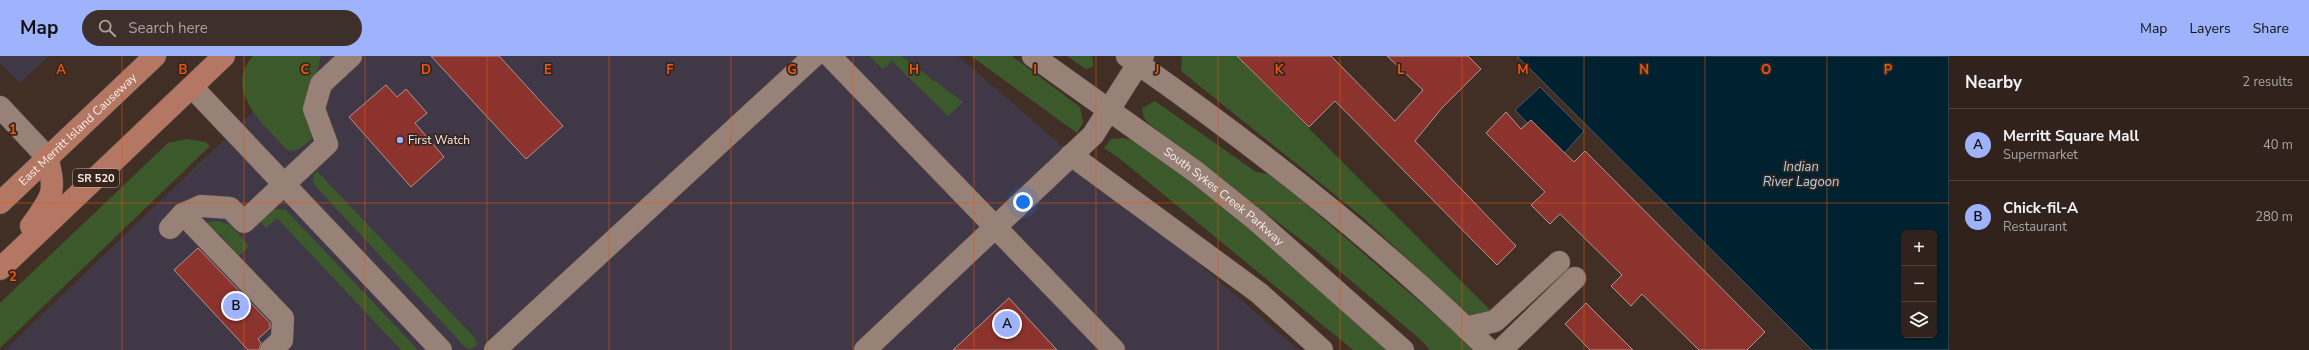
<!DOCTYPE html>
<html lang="en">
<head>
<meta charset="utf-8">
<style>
	:root { --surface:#31231c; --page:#3d2f29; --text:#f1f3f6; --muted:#a8a4a3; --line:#4c403b; --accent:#9fb3fd }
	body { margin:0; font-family:"Nunito Sans",sans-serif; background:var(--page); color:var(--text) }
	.controls { position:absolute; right:12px; bottom:12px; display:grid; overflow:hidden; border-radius:6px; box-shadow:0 1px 3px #0004 }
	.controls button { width:36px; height:36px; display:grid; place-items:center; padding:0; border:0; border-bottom:1px solid var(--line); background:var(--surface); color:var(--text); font:20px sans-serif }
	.you { position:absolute; left:1023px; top:146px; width:14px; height:14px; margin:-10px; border:3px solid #fff; border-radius:50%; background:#1a73e8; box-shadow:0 0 0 6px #1a73e833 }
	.badge { display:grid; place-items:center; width:26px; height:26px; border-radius:50%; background:var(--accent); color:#111; font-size:13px; font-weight:700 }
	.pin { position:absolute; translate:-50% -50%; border:2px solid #fff; box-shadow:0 1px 4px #0006 }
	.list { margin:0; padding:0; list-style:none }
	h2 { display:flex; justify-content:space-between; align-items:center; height:52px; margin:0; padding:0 16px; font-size:17px }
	h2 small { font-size:13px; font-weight:400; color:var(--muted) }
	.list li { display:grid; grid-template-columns:26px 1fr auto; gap:12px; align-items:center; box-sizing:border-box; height:72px; padding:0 16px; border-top:1px solid var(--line) }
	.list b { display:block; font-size:15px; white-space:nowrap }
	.list p { margin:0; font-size:13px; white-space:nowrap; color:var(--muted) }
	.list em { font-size:13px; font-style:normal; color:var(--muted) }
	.icon { flex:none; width:22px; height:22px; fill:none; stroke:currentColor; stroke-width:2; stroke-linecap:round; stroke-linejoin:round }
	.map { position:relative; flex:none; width:1949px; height:294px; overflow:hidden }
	header { display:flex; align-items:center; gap:24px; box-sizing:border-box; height:56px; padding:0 20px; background:var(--accent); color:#111 }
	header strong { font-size:19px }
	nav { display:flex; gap:22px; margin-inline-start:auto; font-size:14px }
	.search { width:280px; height:36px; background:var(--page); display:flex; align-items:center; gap:10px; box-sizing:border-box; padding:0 14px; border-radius:22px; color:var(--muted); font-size:15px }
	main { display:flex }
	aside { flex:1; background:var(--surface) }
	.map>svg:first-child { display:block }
	.commercial { fill:#403747 }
	.green { fill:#3c592b }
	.water { fill:#002130; stroke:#4b5e67; fill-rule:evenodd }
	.building { fill:#8c332d; stroke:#b09693 }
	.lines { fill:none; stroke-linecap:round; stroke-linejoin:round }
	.minor-casing { stroke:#5e4f47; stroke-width:23 }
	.major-casing { stroke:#5e4f47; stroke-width:23 }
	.minor { stroke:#988177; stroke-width:22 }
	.major { stroke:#b37764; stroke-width:22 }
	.grid { fill:none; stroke:#e8590c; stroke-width:1; stroke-opacity:0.55 }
	.poi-dot { fill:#9fb3fd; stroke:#37251d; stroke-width:1.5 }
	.labels { text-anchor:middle; stroke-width:3.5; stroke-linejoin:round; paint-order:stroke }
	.shield { fill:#37251d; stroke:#c0b1aa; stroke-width:1 }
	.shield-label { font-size:11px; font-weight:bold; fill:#faede7 }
	.street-label { font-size:12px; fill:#faede7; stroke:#37251d }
	.poi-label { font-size:12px; fill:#faede7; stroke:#37251d; text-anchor:start }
	.water-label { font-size:13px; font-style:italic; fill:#a6d7ef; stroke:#37251d }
	.grid-label { font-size:13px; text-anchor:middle; font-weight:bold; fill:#e8590c; stroke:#37251d; stroke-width:3.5; stroke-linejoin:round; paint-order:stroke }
</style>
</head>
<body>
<header>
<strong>Map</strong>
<div class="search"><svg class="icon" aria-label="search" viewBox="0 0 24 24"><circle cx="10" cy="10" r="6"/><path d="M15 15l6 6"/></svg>Search here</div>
<nav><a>Map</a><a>Layers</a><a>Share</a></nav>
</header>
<main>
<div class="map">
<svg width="1949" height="294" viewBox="0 0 1949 294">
	<rect width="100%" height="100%" fill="#412f26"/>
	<g class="commercial">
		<path d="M0,0h49l-29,27 -20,-20z"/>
		<path d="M311,0h647l341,294h-1294z"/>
	</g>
	<g class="green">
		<path d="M253,0h68l-7,26 -7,10 -1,17 6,30 -16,12 -9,-1c-22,-25 -65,-59 -34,-94z"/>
		<path d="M869,0h32l62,46 -15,14 -56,-55 -9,8z"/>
		<path d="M971,0h41l68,51 3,16 -6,10z"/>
		<path d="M1067,0h25l2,10 -8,3z"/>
		<path d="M1182,0h55l256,257 -22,4 -111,-102 -179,-144z"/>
		<path d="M1155,45l101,71 16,3 176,151 24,24h-42l-9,-10 -104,-88 -168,-128 -5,-6 -2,-10z"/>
		<path d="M1124,82l9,2 67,46 193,164h-40l-234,-192 -15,-10 7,-9z"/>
		<path d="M187,83l19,3 4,4 -210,202v-45l168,-160z"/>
		<path d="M317,115l159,168 1,6 -6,4 -5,-1 -150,-161 -3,-5 1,-8z"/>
		<path d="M274,153l12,1 132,140h-17l-124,-132 -11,10 -5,-5 2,-5z"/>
		<path d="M219,165l11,4 19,21 -11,11h-8l5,-5 -14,-17 -10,-2 -6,-7 4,-4z"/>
	</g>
	<g class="water">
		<path d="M1517,0h432v294h-137zM1904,177h30v102h-30z"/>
		<path d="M1540,31l44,44 -24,27 -45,-48z"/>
	</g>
	<g class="building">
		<path d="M431,0h68l64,70 -37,33z"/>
		<path d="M1237,0h94l64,65 28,-31 -36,-34h81l13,13 -39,39 -27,33 101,105 -19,19 -162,-164 -26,26z"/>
		<path d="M386,29l11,12 9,-8 21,24 -12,10 29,34 -33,30 -62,-70z"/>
		<path d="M1506,56l15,17 10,-9 43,42 11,-11 180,181 -18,18h-48l-57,-56 -11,12 -20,-20 11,-11 -62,-61 -10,10 -19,-19 14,-13 -59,-59z"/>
		<path d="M198,192l72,75v5l-12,11 3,4 -2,7h-11l-74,-80z"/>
		<path d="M1009,242l48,52h-104z"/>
		<path d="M1586,247l47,47h-43l-25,-26z"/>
	</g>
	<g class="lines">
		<defs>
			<g id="minor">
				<path d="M830,0l284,294"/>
				<path id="s1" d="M1033,0l163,116 61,49 146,129"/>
				<path d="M1127,0c126,88 252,186 362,294"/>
				<path d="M192,31l249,263"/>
				<path d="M0,51l47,50"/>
				<path d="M1071,99l188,138 63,57"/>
				<path d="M183,158l100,104 -1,22 -11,10"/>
				<path d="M170,172l13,-14 18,-8 29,2 14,14 83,-78 -13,-35 7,-25 30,-28"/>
				<path d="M1466,272l29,-7 64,-59"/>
				<path d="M495,294l319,-294"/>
				<path d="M865,294l228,-215 50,-79"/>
				<path d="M1501,294l74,-72"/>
			</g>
			<g id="major">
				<path id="s2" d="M0,147l155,-147"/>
				<path d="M31,170c21,-29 26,-33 16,-69"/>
				<path d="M0,213l224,-213"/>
			</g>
		</defs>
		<use href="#minor" class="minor-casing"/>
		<use href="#major" class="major-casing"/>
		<use href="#minor" class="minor"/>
		<use href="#major" class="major"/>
	</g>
	<path class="grid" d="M122,0v294M244,0v294M365,0v294M487,0v294M609,0v294M731,0v294M853,0v294M974,0v294M1096,0v294M1218,0v294M1340,0v294M1462,0v294M1584,0v294M1705,0v294M1827,0v294M0,147h1949"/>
	<circle class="poi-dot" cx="400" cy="84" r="4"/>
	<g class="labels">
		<rect class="shield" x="73" y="113" width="46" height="18" rx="3"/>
		<g class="shield-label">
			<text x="96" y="126">SR 520</text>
		</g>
		<g class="street-label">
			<text dy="4" stroke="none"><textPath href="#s2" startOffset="107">East Merritt Island Causeway</textPath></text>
			<text dy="4" stroke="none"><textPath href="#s1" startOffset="237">South Sykes Creek Parkway</textPath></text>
		</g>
		<g class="poi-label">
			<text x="408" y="88">First Watch</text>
		</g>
		<g class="water-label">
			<text x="1801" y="115">Indian<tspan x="1801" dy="15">River Lagoon</tspan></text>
		</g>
	</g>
	<g class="grid-label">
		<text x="61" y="18">A</text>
		<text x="183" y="18">B</text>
		<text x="305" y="18">C</text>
		<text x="426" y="18">D</text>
		<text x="548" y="18">E</text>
		<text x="670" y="18">F</text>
		<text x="792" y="18">G</text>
		<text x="914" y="18">H</text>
		<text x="1035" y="18">I</text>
		<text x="1157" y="18">J</text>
		<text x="1279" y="18">K</text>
		<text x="1401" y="18">L</text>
		<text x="1523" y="18">M</text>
		<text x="1644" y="18">N</text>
		<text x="1766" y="18">O</text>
		<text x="1888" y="18">P</text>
		<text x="13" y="78">1</text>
		<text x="13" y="225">2</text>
	</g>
</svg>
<div class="controls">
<button>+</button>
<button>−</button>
<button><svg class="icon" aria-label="layers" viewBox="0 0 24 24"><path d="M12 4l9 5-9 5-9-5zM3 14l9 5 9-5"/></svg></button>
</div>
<div class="you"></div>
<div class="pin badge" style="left:1007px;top:268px">A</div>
<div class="pin badge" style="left:236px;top:250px">B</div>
</div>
<aside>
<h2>Nearby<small>2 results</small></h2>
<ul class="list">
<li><span class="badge">A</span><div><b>Merritt Square Mall</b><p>Supermarket</p></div><em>40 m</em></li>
<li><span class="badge">B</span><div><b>Chick-fil-A</b><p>Restaurant</p></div><em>280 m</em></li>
</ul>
</aside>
</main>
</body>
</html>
